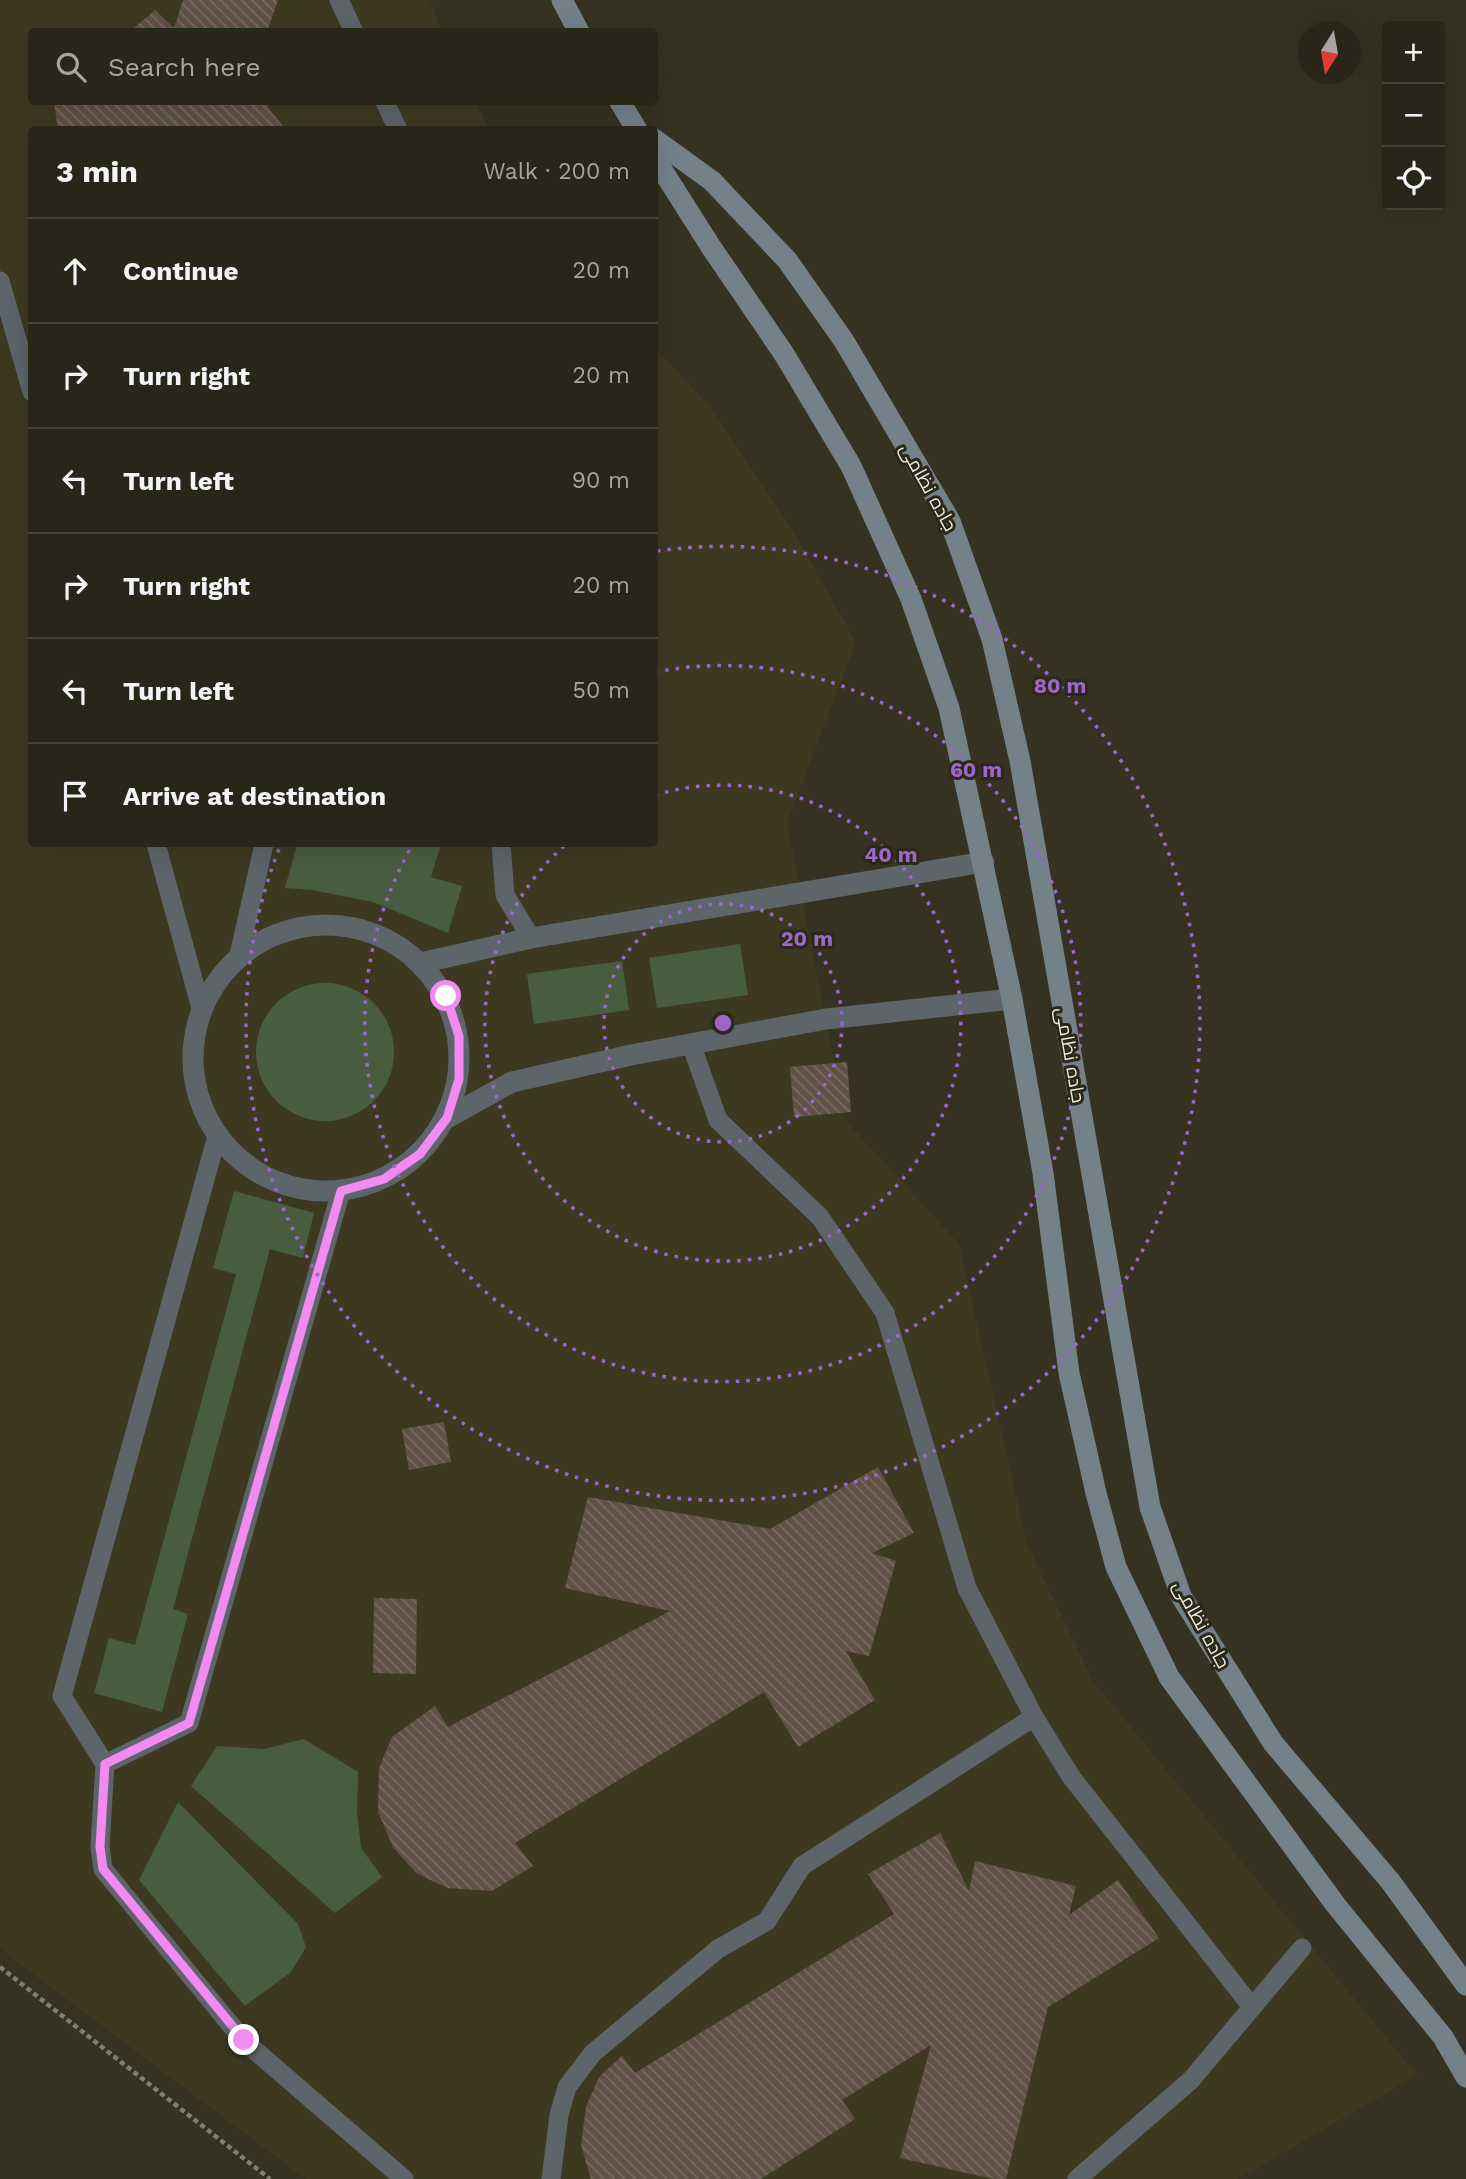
<!DOCTYPE html>
<html lang="en">
<head>
<meta charset="utf-8">
<style>
	:root { --surface:#282619; --page:#302e22; --text:#f1f3f6; --muted:#a5a5a2; --line:#444338 }
	body { margin:0; font-family:"Work Sans",Cairo,sans-serif; background:var(--page); color:var(--text) }
	.controls { position:absolute; right:21px; top:21px; display:grid; overflow:hidden; border-radius:7px; box-shadow:0 7px 28px #0002 }
	.controls button { width:63px; height:63px; display:grid; place-items:center; padding:0; border:0; border-bottom:2px solid var(--line); background:var(--surface); color:var(--text); font:35px sans-serif }
	.compass { position:absolute; left:1298px; top:21px; width:63px; height:63px; border-radius:50%; background:var(--surface); box-shadow:0 7px 28px #0002; rotate:191deg }
	.stop { position:absolute; width:21px; height:21px; margin:-16px; border:5px solid #f38af1; border-radius:50%; background:#fff }
	.stop.end { background:#f38af1; border-color:#fff; box-shadow:0 2px 7px #0008 }
	.list { margin:0; padding:0; list-style:none }
	h2 { display:flex; justify-content:space-between; align-items:center; height:91px; margin:0; padding:0 28px; font-size:30px }
	h2 small { font-size:23px; font-weight:400; color:var(--muted) }
	.list li { display:grid; grid-template-columns:46px 1fr auto; gap:21px; align-items:center; box-sizing:border-box; height:105px; padding:0 28px; border-top:2px solid var(--line) }
	.list b { display:block; font-size:26px; white-space:nowrap }
	.list em { font-size:23px; font-style:normal; color:var(--muted) }
	.icon { flex:none; width:38px; height:38px; fill:none; stroke:currentColor; stroke-width:2; stroke-linecap:round; stroke-linejoin:round }
	.map { position:relative; flex:none; width:1466px; height:2179px; overflow:hidden }
	.search { position:absolute; background:var(--surface); box-shadow:0 7px 28px #0002; left:28px; top:28px; width:630px; height:77px; display:flex; align-items:center; gap:18px; box-sizing:border-box; padding:0 24px; border-radius:7px; color:var(--muted); font-size:26px }
	.panel { position:absolute; background:var(--surface); box-shadow:0 7px 28px #0002; left:28px; top:126px; width:630px; height:721px; border-radius:7px }
	.map>svg:first-child { display:block }
	.built { fill:#3d3921 }
	.grass { fill:#485d3f }
	.building { fill:url(#building-back-hatch) }
	.lines { fill:none; stroke-linecap:round; stroke-linejoin:round }
	.path { stroke:#827f71; stroke-width:4.5; stroke-dasharray:5 3.5; stroke-linecap:butt }
	.lane { stroke:#5d656a; stroke-width:19 }
	.street { stroke:#5d656a; stroke-width:21 }
	.secondary { stroke:#748189; stroke-width:21 }
	.route { stroke:#f38af1; stroke-width:9 }
	.ring { fill:none; stroke:#9e66ca; stroke-width:3.5; stroke-dasharray:3.5 7 }
	.labels { text-anchor:middle; stroke-width:6; stroke-linejoin:round; paint-order:stroke }
	.street-label { font-size:19px; fill:#eeece2; stroke:#2b2818 }
	.centre { fill:#9e66ca; stroke:#2b2818; stroke-width:3.5 }
	.ring-label { font-size:21px; text-anchor:middle; font-weight:bold; fill:#9e66ca; stroke:#2b2818; stroke-width:6; stroke-linejoin:round; paint-order:stroke }
</style>
</head>
<body>
<div class="map">
<svg width="1466" height="2179" viewBox="0 0 1466 2179">
	<defs>
		<pattern id="building-back-hatch" width="6" height="6" patternUnits="userSpaceOnUse" patternTransform="scale(1.75)"><rect width="6" height="6" fill="#615045"/><path d="M-1 5l2 2M0 0l6 6M5-1l2 2" fill="none" stroke="#786960"/></pattern>
	</defs>
	<rect width="100%" height="100%" fill="#353221"/>
	<path class="built" d="M0,0h430l12,31 -410,1v70h443l15,27 -458,1v714h622l1,-496 57,61 81,122 63,111 -69,181 59,298 113,123 68,300 66,137 324,394 -179,104h-932l-306,-230z"/>
	<g class="grass">
		<path d="M297,844h144l-10,33 31,9 -14,47 -75,-31 -61,-12 -27,-2z"/>
		<path d="M740,944l8,51 -91,13 -8,-50z"/>
		<path d="M622,961l7,49 -95,14 -7,-50z"/>
		<circle cx="325" cy="1052" r="69"/>
		<path d="M234,1191l80,22 -11,45 -33,-9 -97,360 15,5 -26,98 -68,-19 15,-55 26,7 101,-371 -23,-6z"/>
		<path d="M304,1739l54,33 -1,41 4,35 21,29 -47,36 -144,-127 26,-40 47,3z"/>
		<path d="M178,1802l120,122 8,23 -15,25 -46,34 -106,-126z"/>
	</g>
	<g class="building">
		<path d="M183,0h95l-11,32h-138l26,-22 19,18z"/>
		<path d="M54,102h210l22,28h-228z"/>
		<path d="M847,1062l4,50 -57,5 -4,-50z"/>
		<path d="M444,1422l7,40 -42,8 -7,-41z"/>
		<path d="M878,1467l36,66 -42,20 24,8 -27,95 -23,-5 29,49 -77,47 -34,-55 -249,151 18,23 -41,25 -45,-3 -31,-15 -23,-26 -15,-35 1,-44 13,-31 43,-31 13,21 222,-116 -105,-23 23,-91 182,32z"/>
		<path d="M374,1598l43,1 -1,75 -43,-1z"/>
		<path d="M940,1833l29,58 6,-30 101,25 -7,29 49,-35 41,58 -111,69 -42,172h-13l-93,-21 31,-113 -89,55 13,19 -94,60h-170l-10,-34 5,-38 13,-30 23,-21 13,17 259,-159 -26,-40z"/>
	</g>
	<g class="lines">
		<path class="path" d="M0,1967l270,212"/>
		<g class="lane">
			<path d="M339,0l15,32"/>
			<path d="M385,102l13,28"/>
			<path d="M0,281l32,111"/>
			<path d="M156,844l45,164"/>
			<path d="M501,844l4,51 26,43"/>
			<path d="M239,955l25,-111"/>
			<path d="M691,1044l27,76 102,97 65,96 82,275 67,129 38,61 180,229"/>
			<path d="M217,1136l-155,560 43,68 -5,83 3,22 141,172 160,138"/>
			<path d="M105,1764l84,-41 152,-532"/>
			<path d="M551,2179l8,-64 8,-28 26,-34 125,-104 49,-28 35,-55 232,-149"/>
			<path d="M1077,2179l114,-99 111,-132"/>
		</g>
		<g class="street">
			<circle cx="326" cy="1058" r="133"/>
			<path d="M421,963l110,-25 453,-76"/>
			<path d="M447,1118l65,-36 119,-27 195,-36 186,-20"/>
		</g>
		<g class="secondary">
			<path d="M562,0l17,32"/>
			<path d="M620,102l17,28"/>
			<path d="M654,139l58,42 75,79 57,81 106,180 42,118 28,122 130,746 31,89 92,147 117,138 76,104"/>
			<path d="M654,157l57,90 73,107 67,112 60,133 38,109 63,291 31,174 26,200 27,120 20,74 53,110 166,227 108,133 23,40"/>
		</g>
	</g>
	<g class="lines">
		<path class="route" d="M244,2040l-141,-171 -3,-22 5,-83 84,-41 152,-532 43,-12 36,-25 27,-36 12,-39v-43l-13,-40"/>
	</g>
	<g class="ring">
		<circle cx="723" cy="1023" r="119"/>
		<path d="M655 795A238 238 0 1 1 565 845"/>
		<path d="M655 672A358 358 0 1 1 413 844"/>
		<path d="M657 551A477 477 0 1 1 281 844"/>
	</g>
	<g class="labels">
		<g class="street-label">
			<text transform="translate(929 487) rotate(61)" y="7">جاده نظامی</text>
			<text transform="translate(1071 1055) rotate(80)" y="7">جاده نظامی</text>
			<text transform="translate(1202 1624) rotate(61)" y="7">جاده نظامی</text>
		</g>
	</g>
	<circle cx="723" cy="1023" r="10" class="centre"/>
	<g class="ring-label">
		<text x="1060" y="693">80 m</text>
		<text x="976" y="777">60 m</text>
		<text x="891" y="862">40 m</text>
		<text x="807" y="946">20 m</text>
	</g>
</svg>
<div class="controls">
<button>+</button>
<button>−</button>
<button><svg class="icon" aria-label="locate" viewBox="0 0 24 24"><circle cx="12" cy="12" r="6"/><path d="M12 2v4M12 18v4M2 12h4M18 12h4"/></svg></button>
</div>
<svg class="compass" viewBox="-18 -18 36 36"><path d="M0-13l5 13h-10z" fill="#e53935"/><path d="M0 13l5-13h-10z" fill="#a5a5a2"/></svg>
<div class="stop" style="left:446px;top:996px"></div>
<div class="stop end" style="left:244px;top:2040px"></div>
<div class="search"><svg class="icon" aria-label="search" viewBox="0 0 24 24"><circle cx="10" cy="10" r="6"/><path d="M15 15l6 6"/></svg>Search here</div>
<section class="panel">
<h2>3 min<small>Walk · 200 m</small></h2>
<ul class="list">
<li><svg class="icon" aria-label="ahead" viewBox="0 0 24 24"><path d="M12 20V5M6 11l6-6 6 6"/></svg><div><b>Continue</b></div><em>20 m</em></li>
<li><svg class="icon" aria-label="right" viewBox="0 0 24 24"><path d="M7 20v-9h11M14 6l5 5-5 5"/></svg><div><b>Turn right</b></div><em>20 m</em></li>
<li><svg class="icon" aria-label="left" viewBox="0 0 24 24"><path d="M17 20v-9H6M10 6l-5 5 5 5"/></svg><div><b>Turn left</b></div><em>90 m</em></li>
<li><svg class="icon" aria-label="right" viewBox="0 0 24 24"><path d="M7 20v-9h11M14 6l5 5-5 5"/></svg><div><b>Turn right</b></div><em>20 m</em></li>
<li><svg class="icon" aria-label="left" viewBox="0 0 24 24"><path d="M17 20v-9H6M10 6l-5 5 5 5"/></svg><div><b>Turn left</b></div><em>50 m</em></li>
<li><svg class="icon" aria-label="arrive" viewBox="0 0 24 24"><path d="M6 21V4h12l-3 4 3 4H6"/></svg><div><b>Arrive at destination</b></div></li>
</ul>
</section>
</div>
</body>
</html>
